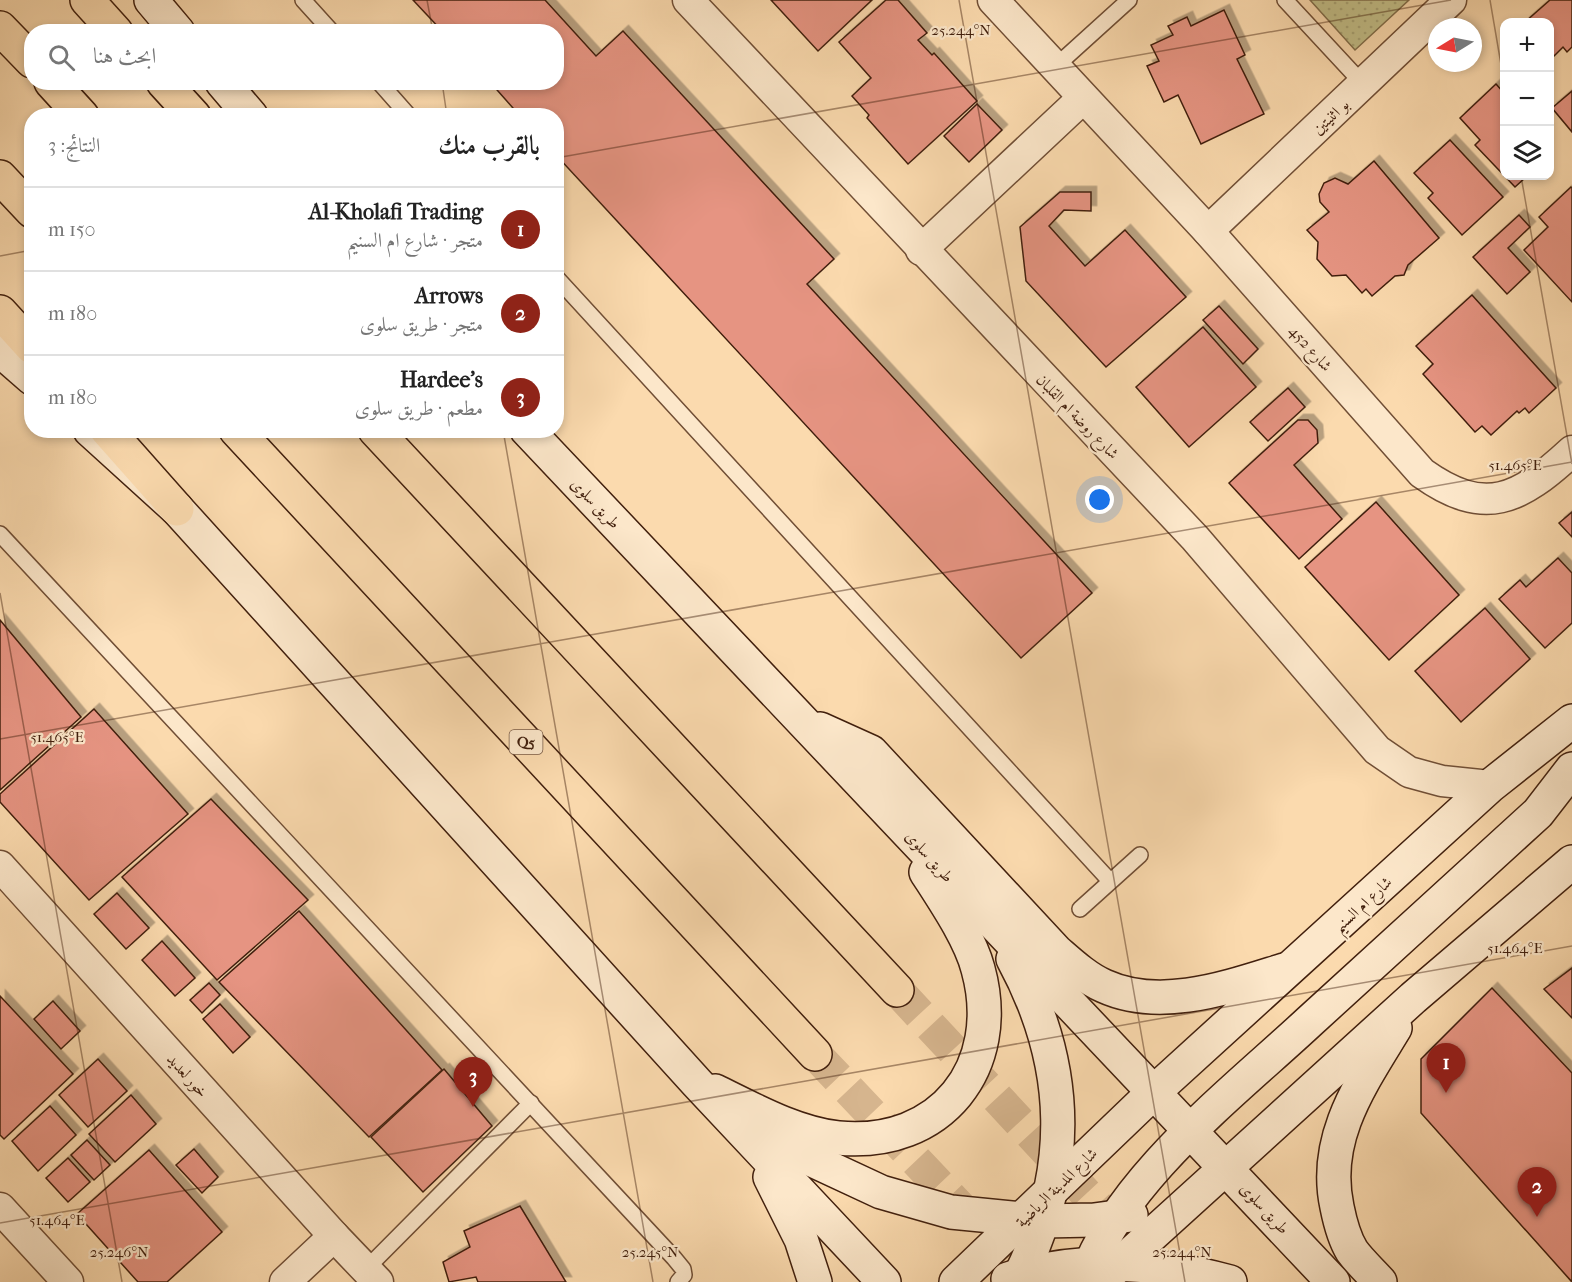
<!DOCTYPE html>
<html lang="ar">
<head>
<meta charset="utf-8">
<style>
	:root { --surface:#fff; --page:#f2f2f2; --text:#222; --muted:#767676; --line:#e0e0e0; --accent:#8f2418 }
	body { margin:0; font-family:"IM FELL French Canon",Amiri,serif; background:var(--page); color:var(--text); direction:rtl }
	.controls { position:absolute; right:18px; top:18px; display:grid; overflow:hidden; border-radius:12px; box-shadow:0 3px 9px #0003 }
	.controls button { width:54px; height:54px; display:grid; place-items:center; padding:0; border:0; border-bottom:2px solid var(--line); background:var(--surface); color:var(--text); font:30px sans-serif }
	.compass { position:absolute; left:1428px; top:18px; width:54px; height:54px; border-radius:50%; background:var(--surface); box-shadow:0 3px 9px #0003; rotate:260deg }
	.you { position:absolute; left:1100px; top:500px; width:21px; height:21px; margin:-15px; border:4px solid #fff; border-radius:50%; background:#1a73e8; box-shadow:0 0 0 9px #1a73e833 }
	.badge { display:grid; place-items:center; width:39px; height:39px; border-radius:50%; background:var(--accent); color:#fff; font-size:20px; font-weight:700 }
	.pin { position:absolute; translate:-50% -50px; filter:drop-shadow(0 2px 3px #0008) }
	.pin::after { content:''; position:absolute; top:32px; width:21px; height:18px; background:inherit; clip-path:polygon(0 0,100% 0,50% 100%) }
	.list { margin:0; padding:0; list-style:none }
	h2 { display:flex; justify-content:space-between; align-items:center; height:78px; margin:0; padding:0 24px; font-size:26px }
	h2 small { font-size:20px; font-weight:400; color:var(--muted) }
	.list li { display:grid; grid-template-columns:39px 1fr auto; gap:18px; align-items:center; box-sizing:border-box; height:84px; padding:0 24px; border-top:2px solid var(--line) }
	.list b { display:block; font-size:22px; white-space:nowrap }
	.list p { margin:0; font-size:20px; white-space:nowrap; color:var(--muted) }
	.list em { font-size:20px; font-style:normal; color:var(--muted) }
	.icon { flex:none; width:33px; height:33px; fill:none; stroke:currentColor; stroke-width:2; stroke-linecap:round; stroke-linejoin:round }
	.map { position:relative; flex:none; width:1572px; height:1282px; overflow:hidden; direction:ltr }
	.search { position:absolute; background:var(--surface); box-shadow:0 3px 9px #0003; left:24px; top:24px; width:540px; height:66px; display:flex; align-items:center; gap:15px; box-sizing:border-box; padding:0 21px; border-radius:24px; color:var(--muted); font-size:22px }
	.panel { position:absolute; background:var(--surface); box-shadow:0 3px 9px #0003; left:24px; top:108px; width:540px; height:330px; border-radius:24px; direction:rtl }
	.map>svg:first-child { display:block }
	.park { fill:url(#park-dots); stroke:#826e4a; stroke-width:1.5 }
	.building { fill:#e69482; stroke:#411f0d; stroke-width:1.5; filter:url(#shadow) }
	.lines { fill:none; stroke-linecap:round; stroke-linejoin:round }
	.highway-tunnel { stroke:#d6b58e; stroke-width:33; stroke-dasharray:33 16; stroke-linecap:butt }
	.lane-casing { stroke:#704e35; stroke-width:18 }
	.street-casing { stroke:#704e35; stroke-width:33 }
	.secondary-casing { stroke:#411f0d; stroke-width:36 }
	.highway-casing { stroke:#411f0d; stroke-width:36 }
	.lane { stroke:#fce7ca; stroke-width:15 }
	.street { stroke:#fce7ca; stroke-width:30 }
	.secondary { stroke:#fce7ca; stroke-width:33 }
	.highway { stroke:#fbdaae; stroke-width:33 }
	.ticks { fill:none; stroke:#411f0d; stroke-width:1.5; stroke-opacity:0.45 }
	.labels { text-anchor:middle; stroke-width:4.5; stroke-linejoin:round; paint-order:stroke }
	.shield { fill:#fce7ca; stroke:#795b46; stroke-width:1.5 }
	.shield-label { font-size:15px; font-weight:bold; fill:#411f0d }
	.street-label { font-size:16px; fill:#411f0d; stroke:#fce7ca }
	.ticks-label { font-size:15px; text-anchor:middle; fill:#411f0d; stroke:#fce7ca; stroke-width:4.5; stroke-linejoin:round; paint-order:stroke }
</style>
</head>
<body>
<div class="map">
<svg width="1572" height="1282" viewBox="0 0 1572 1282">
	<defs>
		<pattern id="park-dots" width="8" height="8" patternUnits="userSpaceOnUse" patternTransform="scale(1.5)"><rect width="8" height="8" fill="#c2be88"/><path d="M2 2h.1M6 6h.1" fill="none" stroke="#a8a374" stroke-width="1.8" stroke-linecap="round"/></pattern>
		<filter id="shadow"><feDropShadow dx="5.5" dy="-5.5" stdDeviation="0" flood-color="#0004"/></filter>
	</defs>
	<rect width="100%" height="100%" fill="#fbdaae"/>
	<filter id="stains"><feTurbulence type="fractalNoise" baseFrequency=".00333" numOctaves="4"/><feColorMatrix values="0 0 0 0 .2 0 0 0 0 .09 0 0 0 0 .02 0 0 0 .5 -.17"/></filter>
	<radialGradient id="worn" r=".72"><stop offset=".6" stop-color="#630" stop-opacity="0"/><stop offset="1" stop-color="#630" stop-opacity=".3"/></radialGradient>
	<path class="park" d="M1310,0h99l-54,50z"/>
	<g class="building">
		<path d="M413,0h132l51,56 27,-25 211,228 -27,25 285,309 -71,65 -465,-503v-39h-36l-30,-34h66v-50h-113z"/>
		<path d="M771,0h101l-54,51z"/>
		<path d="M886,0h12l29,33 -9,7 14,15 2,-2 43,48 -69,63 -41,-46 2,-3 -17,-19 19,-18 -32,-36z"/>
		<path d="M1550,0h22v47l-5,5 -4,-5 -13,13v-38h-25z"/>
		<path d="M1224,10l21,45 -8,4 27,55 -63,30 -23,-49 -14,7 -17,-36 12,-5 -8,-16 22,-10 -5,-9 19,-9 4,9z"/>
		<path d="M1496,84l8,9v83h23l-12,11 -40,-42 5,-5 -20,-22z"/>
		<path d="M1572,91v41l-20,-24z"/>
		<path d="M977,104l25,26 -33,32 -25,-26z"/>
		<path d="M1450,140l53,57 -41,38 -34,-37 5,-5 -19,-20z"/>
		<path d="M1374,161l65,77 -31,27 -4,10 -9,1 -23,20 -6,-7 -4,4 -16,-18 -14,1 -15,-17 1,-17 -11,-12 22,-18 -9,-10 -1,-8 5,-11 11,-5 13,6z"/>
		<path d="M1571,187l1,1v114l-48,-52 24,-23 -9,-10z"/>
		<path d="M1060,192h31v19l-27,-1 -15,16 36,40 40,-36 61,67 -80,70 -80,-86 -6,-54z"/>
		<path d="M1519,215l11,12 -22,21 22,24 -23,22 -34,-37z"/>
		<path d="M1472,295l84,93 -27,25 -4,-5 -6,5 -2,-2 -26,24 -9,-9 -7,6 -52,-58 10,-10 -17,-18z"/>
		<path d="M1219,306l39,43 -15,15 -40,-44z"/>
		<path d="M1203,327l53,60 -67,60 -53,-60z"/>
		<path d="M1288,388l17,19 -37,34 -18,-19z"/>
		<path d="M1298,420h10l9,10 1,13 -24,22 48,54 -43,40 -70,-76z"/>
		<path d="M1376,502l83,93 -70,65 -84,-93z"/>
		<path d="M1572,512v25l-13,-14z"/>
		<path d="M1558,558l14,15v50l-27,25 -46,-49 21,-19 6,7z"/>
		<path d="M1485,608l45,51 -69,63 -46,-51z"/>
		<path d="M0,620l81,97 -81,73z"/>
		<path d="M94,709l94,105 -99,86 -89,-98v-8z"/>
		<path d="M211,799l97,101 -91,80 -95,-103z"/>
		<path d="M117,893l32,35 -23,21 -32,-35z"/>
		<path d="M299,911l143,159 -73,67 -150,-155z"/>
		<path d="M162,941l33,37 -20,18 -33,-36z"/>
		<path d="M1572,968v50l-28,-29z"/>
		<path d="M209,983l11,12 -18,18 -12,-13z"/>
		<path d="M1492,988l80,85v209l-151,-169v-54z"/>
		<path d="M0,996l73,78 -69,65 -4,-4z"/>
		<path d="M53,1001l27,30 -19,18 -27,-30z"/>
		<path d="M220,1004l30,33 -17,16 -30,-34z"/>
		<path d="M98,1059l29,32 -39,36 -29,-32z"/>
		<path d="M444,1069l48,57 -69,66 -52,-55z"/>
		<path d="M131,1095l25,29 -41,38 -26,-28z"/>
		<path d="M50,1106l26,29 -38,36 -26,-30z"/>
		<path d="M87,1140l23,25 -16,15 -23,-25z"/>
		<path d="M194,1149l24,28 -16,16 -26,-28z"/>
		<path d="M149,1150l73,82 -55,50h-29l-61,-68z"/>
		<path d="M68,1158l22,24 -22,20 -22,-24z"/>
		<path d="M520,1206l46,76h-88l-2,-5 -27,5 -6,-20 27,-15 -6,-16z"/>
	</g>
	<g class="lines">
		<g class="highway-tunnel">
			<path d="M897,990l260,280"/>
			<path d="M815,1054l216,228"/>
		</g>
		<defs>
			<g id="lane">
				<path d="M303,0l29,32"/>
				<path d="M1285,0l78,84"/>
				<path d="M1055,67l74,-67"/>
				<path d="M379,82l30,34"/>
				<path d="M556,277l554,604"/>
				<path d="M0,534l674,724 9,11 1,6 -6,7"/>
				<path d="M1080,909l60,-54"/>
				<path d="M366,1269l165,-166"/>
			</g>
			<g id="street">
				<path d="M688,0l507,538 182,212 32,22 33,9 48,5"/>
				<path d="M993,0l215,231 214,242c63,45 97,27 150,-22"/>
				<path d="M1208,231l243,-231"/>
				<path d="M921,250l162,-152"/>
				<path d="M0,866l334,370 44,46"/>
				<path d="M0,1208l68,74"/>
				<path d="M285,1282l49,-46"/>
			</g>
			<g id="secondary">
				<path d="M151,0l27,32"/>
				<path d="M222,82l29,34"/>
				<path d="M0,350l32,28"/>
				<path d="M90,430l87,79 520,574 187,199"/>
				<path d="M527,430l806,852"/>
				<path d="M820,729l51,23 185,199c15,13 30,27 48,35 57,26 125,1 180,-16"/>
				<path d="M1013,959c58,107 60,214 4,323"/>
				<path d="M715,1091c39,19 80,42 123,47 103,10 167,-71 140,-169 -8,-31 -34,-69 -52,-97"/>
				<path d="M752,1132l129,60 70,20 92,9 51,-1 37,-5"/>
				<path d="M770,1177l31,62 14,43"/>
				<path d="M1008,1279c73,-24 149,-17 222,3"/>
				<path d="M956,1282l199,-191 335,-305 82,-65"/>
				<path d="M1084,1282c32,-100 151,-191 226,-261 76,-69 152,-139 228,-208l34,-44"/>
				<path d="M1100,1282l313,-284 159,-136"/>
				<path d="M1380,1282c-9,-10 -20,-20 -28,-31 -8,-13 -12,-29 -15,-44 -15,-69 24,-123 58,-179"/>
			</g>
			<g id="highway">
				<path d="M87,0l29,32"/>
				<path d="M0,28l32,33"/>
				<path d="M51,82l31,34"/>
				<path d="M163,82l31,34"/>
				<path d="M0,177l32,34"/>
				<path d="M0,312l32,35"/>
				<path d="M107,430l70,79"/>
				<path d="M236,430l579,624"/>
				<path d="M375,430l522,560"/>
			</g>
		</defs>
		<use href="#lane" class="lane-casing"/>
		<use href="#street" class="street-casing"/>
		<use href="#secondary" class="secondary-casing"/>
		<use href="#highway" class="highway-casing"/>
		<use href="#lane" class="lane"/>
		<use href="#street" class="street"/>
		<use href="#secondary" class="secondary"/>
		<use href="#highway" class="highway"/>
	</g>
	<path class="ticks" d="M427,0l6,32M959,0l226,1282M1490,0l14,82M442,82l5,34M556,158l895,-158M1521,176l51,288M0,256l32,-6M503,430l150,852M0,593l122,689M0,739l1572,-277M0,1223l1572,-277"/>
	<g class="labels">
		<rect class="shield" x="509.5" y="730" width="33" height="24" rx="4.5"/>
		<g class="shield-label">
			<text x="526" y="747">Q5</text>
		</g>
		<g class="street-label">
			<text transform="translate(1330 116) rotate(-43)" y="6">بو اثنيتين</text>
			<text transform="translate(1311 348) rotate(48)" y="6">شارع 452</text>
			<text transform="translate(1078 416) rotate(46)" y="6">شارع روضة ام القلبان</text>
			<text transform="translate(596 503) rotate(46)" y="6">طريق سلوى</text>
			<text transform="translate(930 856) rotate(48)" y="6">طريق سلوى</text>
			<text transform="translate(1362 904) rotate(-43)" y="6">شارع ام السنيم</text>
			<text transform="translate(188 1075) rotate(48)" y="6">خور لعديد</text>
			<text transform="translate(1056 1187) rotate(-44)" y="6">شارع المدينة الرياضية</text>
			<text transform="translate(1265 1208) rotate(47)" y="6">طريق سلوى</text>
		</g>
	</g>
	<g class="ticks-label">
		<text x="961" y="35">25.244°N</text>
		<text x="1515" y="470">51.465°E</text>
		<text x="57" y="742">51.465°E</text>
		<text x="1515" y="953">51.464°E</text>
		<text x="57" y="1225">51.464°E</text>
		<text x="119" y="1257">25.246°N</text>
		<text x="650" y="1257">25.245°N</text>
		<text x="1182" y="1257">25.244°N</text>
	</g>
	<rect width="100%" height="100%" filter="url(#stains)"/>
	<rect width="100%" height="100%" fill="url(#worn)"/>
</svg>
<div class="controls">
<button>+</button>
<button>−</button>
<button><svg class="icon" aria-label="layers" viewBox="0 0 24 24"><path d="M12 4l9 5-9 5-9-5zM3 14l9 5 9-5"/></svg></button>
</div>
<svg class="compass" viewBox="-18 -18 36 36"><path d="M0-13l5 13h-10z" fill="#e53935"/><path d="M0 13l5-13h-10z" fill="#767676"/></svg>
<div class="you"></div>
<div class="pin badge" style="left:1446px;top:1093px">1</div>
<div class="pin badge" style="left:1537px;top:1217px">2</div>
<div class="pin badge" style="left:473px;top:1107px">3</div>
<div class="search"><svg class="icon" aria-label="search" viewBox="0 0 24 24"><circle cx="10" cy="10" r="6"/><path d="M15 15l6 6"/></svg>ابحث هنا</div>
<section class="panel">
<h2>بالقرب منك<small>النتائج: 3</small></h2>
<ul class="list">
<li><span class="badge">1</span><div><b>Al-Kholafi Trading</b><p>متجر · شارع ام السنيم</p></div><em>150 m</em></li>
<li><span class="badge">2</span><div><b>Arrows</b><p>متجر · طريق سلوى</p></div><em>180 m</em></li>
<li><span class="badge">3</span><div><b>Hardee's</b><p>مطعم · طريق سلوى</p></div><em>180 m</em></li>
</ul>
</section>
</div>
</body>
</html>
